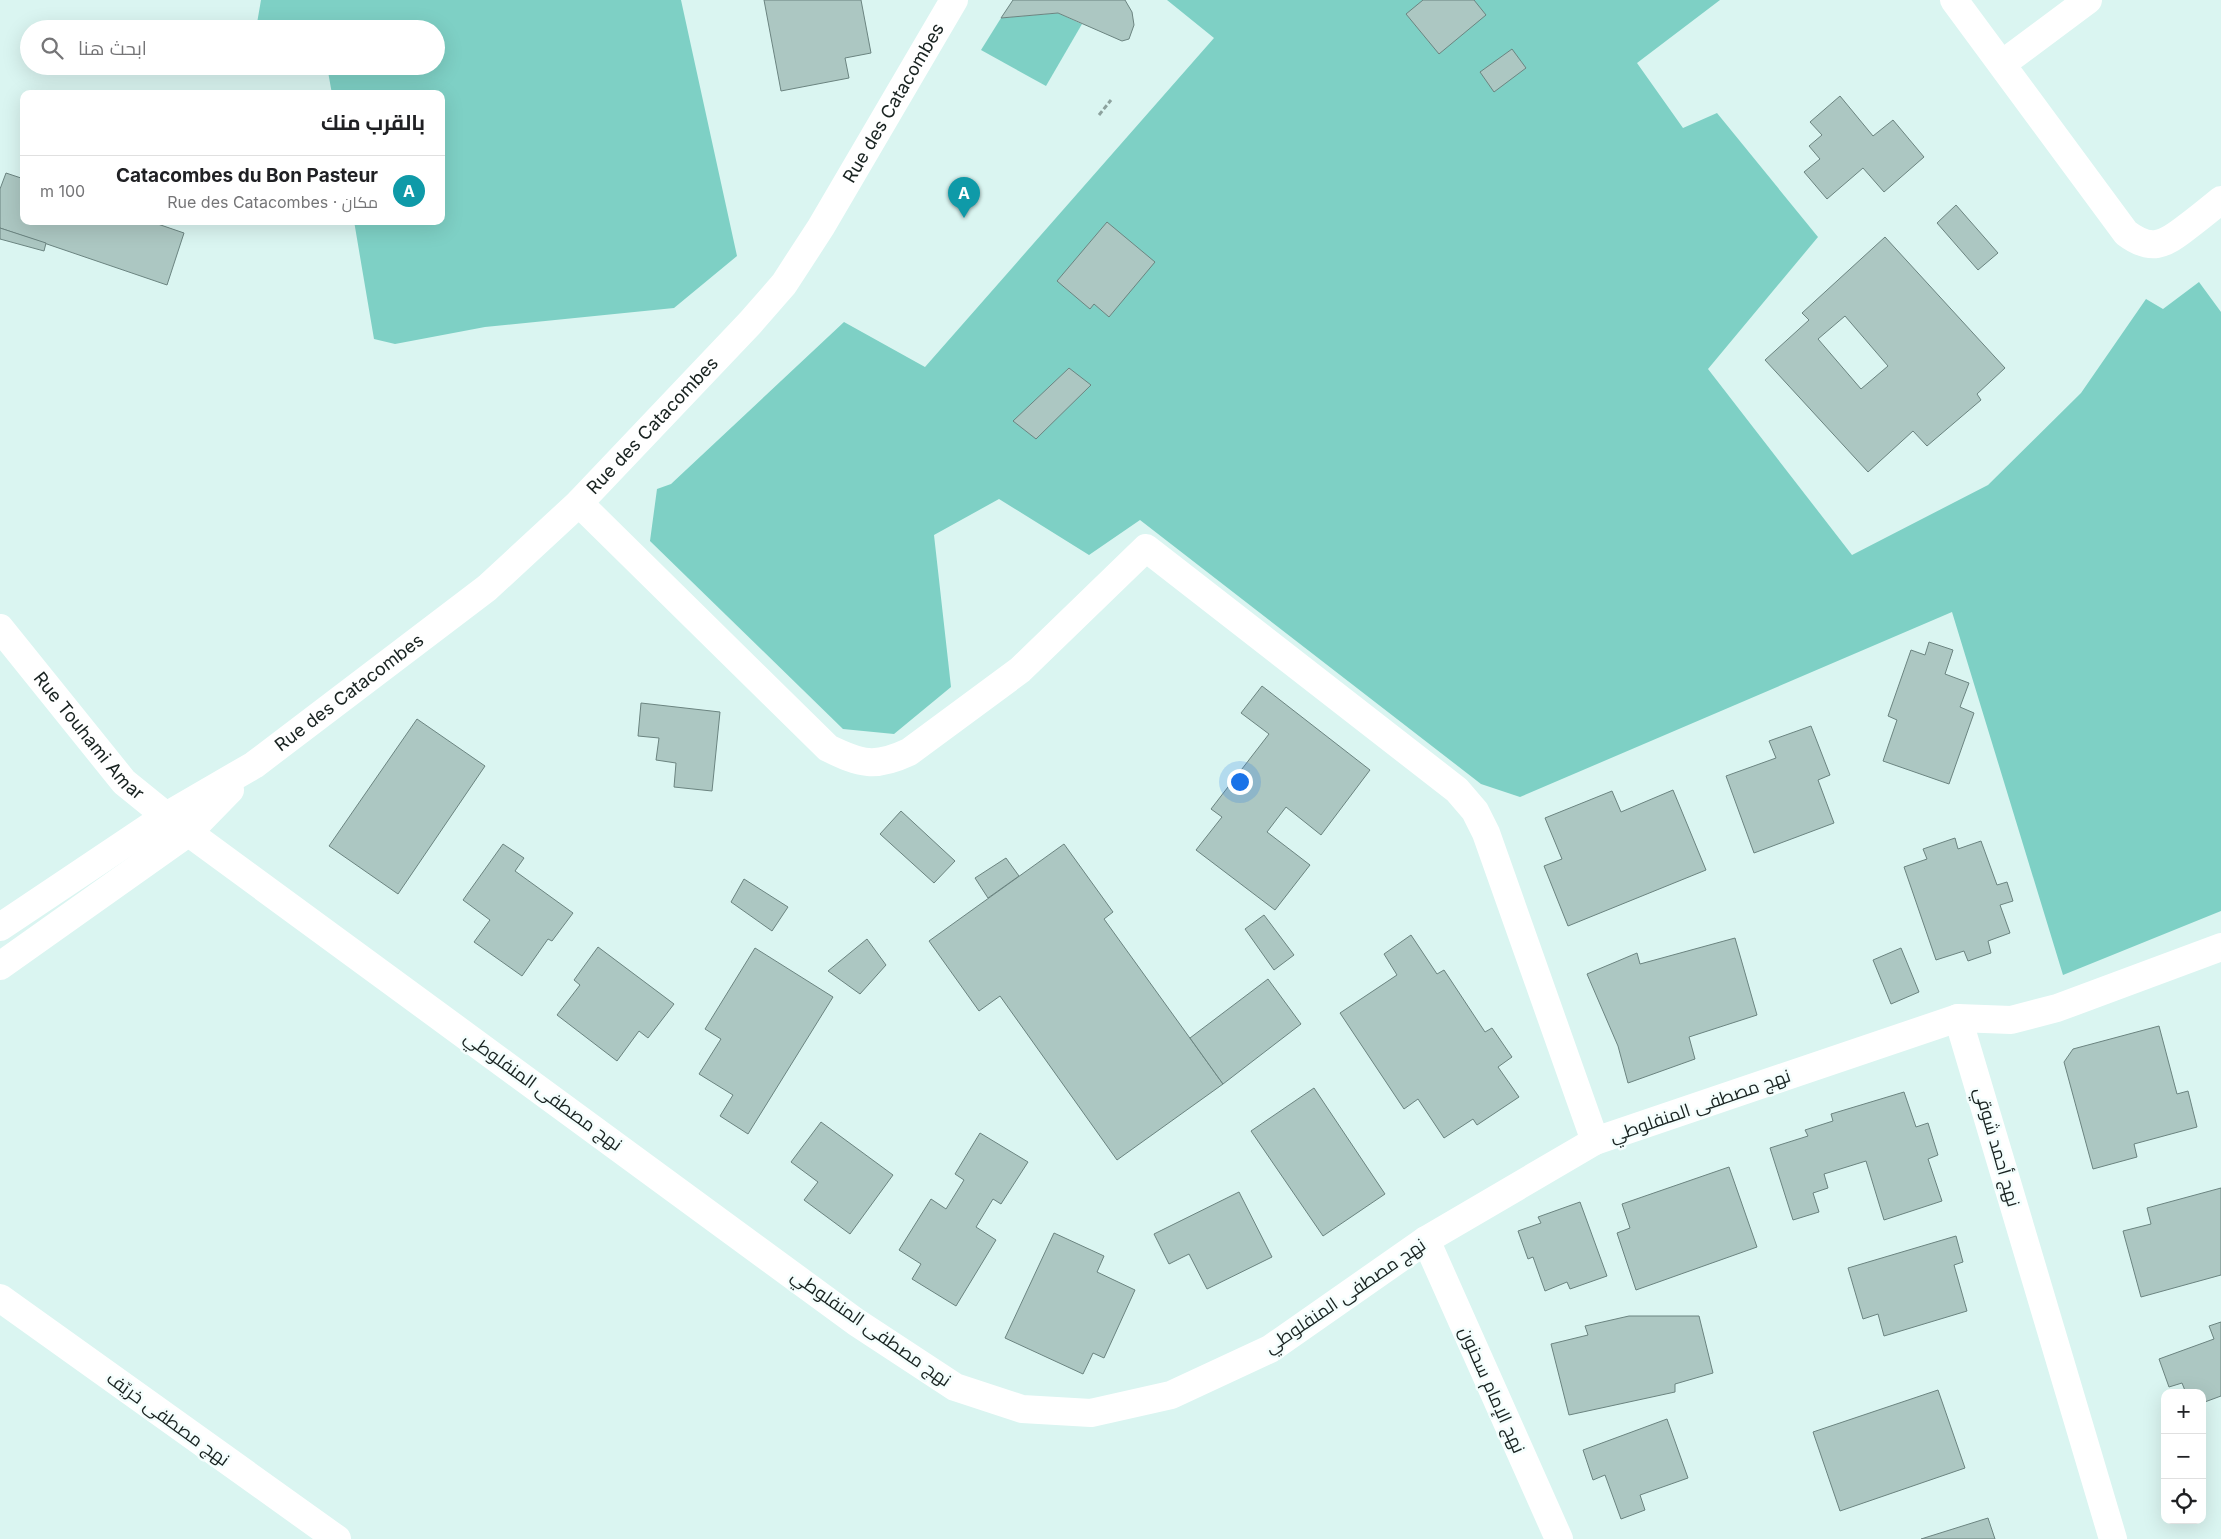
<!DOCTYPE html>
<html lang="ar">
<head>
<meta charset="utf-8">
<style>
	:root { --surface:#fff; --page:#f6f6f6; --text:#202124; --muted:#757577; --line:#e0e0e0; --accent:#db2777 }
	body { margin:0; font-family:Inter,Cairo,sans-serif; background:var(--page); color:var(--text); direction:rtl }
	.controls { position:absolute; right:15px; bottom:15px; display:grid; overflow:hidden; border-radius:10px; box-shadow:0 5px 20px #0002 }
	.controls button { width:45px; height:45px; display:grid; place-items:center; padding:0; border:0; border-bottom:1px solid var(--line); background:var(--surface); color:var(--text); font:25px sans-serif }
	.you { position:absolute; left:1239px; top:781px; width:18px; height:18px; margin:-12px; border:4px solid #fff; border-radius:50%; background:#1a73e8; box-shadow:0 0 0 8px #1a73e833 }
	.badge { display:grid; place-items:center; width:32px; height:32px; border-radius:50%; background:var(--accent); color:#fff; font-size:16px; font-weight:700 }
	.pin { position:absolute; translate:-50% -41px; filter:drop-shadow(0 1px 2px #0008) }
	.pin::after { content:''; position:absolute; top:26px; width:18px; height:15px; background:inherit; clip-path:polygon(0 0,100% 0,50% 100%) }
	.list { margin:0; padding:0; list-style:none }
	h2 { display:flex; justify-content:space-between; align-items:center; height:65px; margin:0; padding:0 20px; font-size:21px }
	h2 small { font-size:16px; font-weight:400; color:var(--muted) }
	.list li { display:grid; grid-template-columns:32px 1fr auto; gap:15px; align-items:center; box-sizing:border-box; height:70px; padding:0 20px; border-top:1px solid var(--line) }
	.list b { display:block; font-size:19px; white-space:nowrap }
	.list p { margin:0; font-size:16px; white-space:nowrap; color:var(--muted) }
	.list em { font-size:16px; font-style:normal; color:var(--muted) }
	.icon { flex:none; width:28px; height:28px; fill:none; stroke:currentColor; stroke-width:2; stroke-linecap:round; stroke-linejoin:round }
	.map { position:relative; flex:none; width:2221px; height:1539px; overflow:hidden; direction:ltr }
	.search { position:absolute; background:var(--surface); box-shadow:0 5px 20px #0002; left:20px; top:20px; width:425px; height:55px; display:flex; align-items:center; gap:12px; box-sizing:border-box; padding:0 18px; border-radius:28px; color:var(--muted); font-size:19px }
	.panel { position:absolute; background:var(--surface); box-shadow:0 5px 20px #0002; left:20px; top:90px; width:425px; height:135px; border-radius:10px; direction:rtl }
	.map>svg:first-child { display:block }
	.green { fill:#7ed0c5 }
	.building { fill:#acc7c2; stroke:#6b8480; fill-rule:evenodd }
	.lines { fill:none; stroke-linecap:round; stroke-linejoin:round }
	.path { stroke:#8da29e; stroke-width:3; stroke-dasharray:5 2.5; stroke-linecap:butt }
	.minor { stroke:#fff; stroke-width:28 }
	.secondary { stroke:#fff; stroke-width:28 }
	.labels { text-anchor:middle; stroke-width:5; stroke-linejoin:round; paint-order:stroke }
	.street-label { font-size:18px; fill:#182220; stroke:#f4fefd }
</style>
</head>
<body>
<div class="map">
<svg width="2221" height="1539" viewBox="0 0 2221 1539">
	<rect width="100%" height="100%" fill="#daf5f1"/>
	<g class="green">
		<path d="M261,0h420l56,256 -63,52 -189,19 -90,17 -21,-5 -20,-118h87v-127h-109l-5,-28h109v-37h-180z"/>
		<path d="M1167,0h553l-83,63 46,65 34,-15 101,124 -110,132 144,186 136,-70 93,-92 65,-94 17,10 36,-27 22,30v599l-158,64 -111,-363 -432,185 -39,-13 -341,-264 -51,35 -90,-56 -65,36 17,152 -57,47 -51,-5 -193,-188 7,-52 14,-5 173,-162 81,45 289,-329z"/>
		<path d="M1058,13l24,11 -36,62 -65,-36 20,-32z"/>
	</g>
	<g class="building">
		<path d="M764,0h97l10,53 -26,5 4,20 -68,13z"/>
		<path d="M1013,0h112l7,12 2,13 -5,14 -7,2 -64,-28 -57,5z"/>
		<path d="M1423,0h51l12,15 -47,39 -33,-40z"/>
		<path d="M1512,49l14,19 -32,24 -14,-20z"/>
		<path d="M1840,96l33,40 20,-16 31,37 -40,35 -21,-24 -36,31 -23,-27 16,-13 -11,-13 13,-11 -12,-13z"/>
		<path d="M6,173l18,6v42h125l35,12 -17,52 -167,-57v-39z"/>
		<path d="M1956,205l42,48 -20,17 -41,-47z"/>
		<path d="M1107,222l48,40 -46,55 -15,-13 -4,5 -33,-28z"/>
		<path d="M0,228l46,15 -2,8 -44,-12z"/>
		<path d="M1885,237l120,131 -28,26 4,6 -54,46 -14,-15 -45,41 -103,-112 44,-40 -7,-7zM1845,316l43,50 -27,23 -43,-50z"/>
		<path d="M1069,368l22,17 -55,54 -23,-18z"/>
		<path d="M1929,642l24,8 -8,24 24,9 -9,24 14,6 -25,71 -66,-23 14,-41 -9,-4 23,-66 14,5z"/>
		<path d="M1262,686l108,84 -49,65 -35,-28 -19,25 43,33 -35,45 -79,-60 26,-33 -11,-8 58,-75 -28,-21z"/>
		<path d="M641,703l79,9 -8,79 -38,-4 2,-24 -20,-3 3,-22 -21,-2z"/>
		<path d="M417,719l68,47 -87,128 -69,-48z"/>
		<path d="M1811,726l19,49 -12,5 16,43 -80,30 -28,-77 50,-18 -7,-17z"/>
		<path d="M1673,790l33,80 -138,56 -24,-60 18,-7 -17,-41 67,-27 9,21z"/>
		<path d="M901,811l54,50 -21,22 -54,-49z"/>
		<path d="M1955,838l3,11 23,-8 16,44 10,-3 6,19 -13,4 10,28 -22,8 3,12 -23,8 -4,-10 -28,9 -32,-93 23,-8 -4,-10z"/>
		<path d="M503,844l21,14 -9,13 58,42 -21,28 -4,-2 -26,37 -48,-34 16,-22 -27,-20z"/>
		<path d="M1064,844l49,68 -9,7 119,165 -106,76 -117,-164 -21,15 -50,-70z"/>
		<path d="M1006,858l13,18 -31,22 -13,-20z"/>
		<path d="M744,879l44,28 -16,24 -41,-29z"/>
		<path d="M1264,915l30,40 -20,15 -29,-41z"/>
		<path d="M1411,935l26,39 7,-4 41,62 7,-4 20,29 -14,10 21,30 -42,28 -4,-6 -29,19 -26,-39 -14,10 -64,-96 57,-38 -13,-21z"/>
		<path d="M1735,938l22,77 -68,22 6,22 -67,24 -10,-37 -31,-72 50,-21 3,11z"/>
		<path d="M867,939l19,26 -26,29 -32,-23z"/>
		<path d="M598,947l76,57 -26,34 -9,-7 -22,30 -60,-46 23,-30 -6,-5z"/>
		<path d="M755,948l78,49 -85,137 -28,-18 13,-21 -34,-21 22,-35 -16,-10z"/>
		<path d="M1901,948l18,44 -28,12 -18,-44z"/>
		<path d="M1268,979l33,45 -78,60 -33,-46z"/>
		<path d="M2159,1026l18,68 11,-3 9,36 -63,17 3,13 -44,12 -29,-107 9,-13z"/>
		<path d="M1314,1088l71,106 -62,42 -72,-105z"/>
		<path d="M1904,1092l12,35 12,-4 10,32 -10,4 14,42 -58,19 -18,-59 -42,13 4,14 -15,5 6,19 -26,8 -23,-72 38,-12 -3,-6 28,-9 -2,-7z"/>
		<path d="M821,1122l72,53 -43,59 -46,-34 14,-18 -27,-20z"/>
		<path d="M980,1133l48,29 -27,42 -8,-5 -17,28 20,13 -40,66 -44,-27 9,-15 -22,-14 32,-51 15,10 18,-29 -9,-6z"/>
		<path d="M1729,1167l28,80 -121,43 -19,-57 13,-5 -8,-24z"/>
		<path d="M2221,1188v87l-80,22 -18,-66 28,-7 -4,-16z"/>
		<path d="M1239,1192l33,65 -65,32 -18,-35 -20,10 -15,-30z"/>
		<path d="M1580,1202l27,74 -37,13 -3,-7 -22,9 -12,-34 -5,2 -10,-28 23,-8 -3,-6z"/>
		<path d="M1054,1233l50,23 -7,16 38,18 -31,68 -11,-5 -10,21 -78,-36z"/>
		<path d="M1956,1236l7,26 -9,3 13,46 -83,25 -6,-22 -15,5 -15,-51z"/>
		<path d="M1629,1316h70l14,57 -38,11v8l-106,23 -18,-71 37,-9 -3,-9z"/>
		<path d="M2221,1322v74l-19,7v-10h-16l-4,-10 -13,4 -10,-28 55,-20 -5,-13z"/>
		<path d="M1938,1390l27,78 -125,43 -27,-79z"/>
		<path d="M1667,1419l21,59 -48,17 5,15 -24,9 -16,-44 -12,5 -10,-30z"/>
		<path d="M1988,1518l7,21h-74z"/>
	</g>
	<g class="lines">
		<path class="path" d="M1099,115l12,-15"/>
		<g class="minor">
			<path d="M1954,0l172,233c25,19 38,12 61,-6 12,-9 23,-18 34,-27"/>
			<path d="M2002,64l86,-64"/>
			<path d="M579,503l249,245c33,16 47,20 81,4l111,-82 126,-122 311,242 18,21 11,22 109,308"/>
			<path id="s1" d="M0,628l124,154 42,34 690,506 99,65 67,22 69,4 80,-18 99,-46 156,-109 169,-99 363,-123 53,2 46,-12 164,-61"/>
			<path d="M1958,1018l155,521"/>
			<path d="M1426,1240l133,299"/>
			<path d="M0,1298l337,241"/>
		</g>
		<g class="secondary">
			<path id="s2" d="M0,927l166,-111 88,-51 233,-177 92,-85 171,-180 34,-39 37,-57 133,-227"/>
			<path d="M0,966l189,-134 41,-42"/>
		</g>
	</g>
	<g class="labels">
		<g class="street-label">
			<text dy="6" stroke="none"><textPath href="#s2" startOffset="1231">Rue des Catacombes</textPath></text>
			<text dy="6" stroke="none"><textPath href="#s2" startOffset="826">Rue des Catacombes</textPath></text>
			<text dy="6" stroke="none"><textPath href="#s2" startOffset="421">Rue des Catacombes</textPath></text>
			<text dy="6" stroke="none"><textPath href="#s1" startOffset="140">Rue Touhami Amar</textPath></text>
			<text transform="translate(543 1091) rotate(36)" y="6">نهج مصطفى المنفلوطي</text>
			<text transform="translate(1700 1106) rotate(-19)" y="6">نهج مصطفى المنفلوطي</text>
			<text transform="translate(1997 1147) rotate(74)" y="6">نهج أحمد شوقي</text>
			<text transform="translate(1345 1296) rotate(-34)" y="6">نهج مصطفى المنفلوطي</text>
			<text transform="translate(871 1328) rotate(35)" y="6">نهج مصطفى المنفلوطي</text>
			<text transform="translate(1492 1390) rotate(66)" y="6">نهج الإمام سحنون</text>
			<text transform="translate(168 1419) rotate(36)" y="6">نهج مصطفى خريّف</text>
		</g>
	</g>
</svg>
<div class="controls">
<button>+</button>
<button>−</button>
<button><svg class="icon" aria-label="locate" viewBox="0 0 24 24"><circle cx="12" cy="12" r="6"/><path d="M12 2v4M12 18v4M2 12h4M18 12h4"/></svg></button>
</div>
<div class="you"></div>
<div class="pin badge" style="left:964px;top:218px;background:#0f9aa8">A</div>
<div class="search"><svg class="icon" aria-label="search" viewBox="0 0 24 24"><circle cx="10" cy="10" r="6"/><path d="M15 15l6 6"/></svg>ابحث هنا</div>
<section class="panel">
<h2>بالقرب منك<small></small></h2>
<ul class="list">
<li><span class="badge" style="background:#0f9aa8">A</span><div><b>Catacombes du Bon Pasteur</b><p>مكان · Rue des Catacombes</p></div><em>100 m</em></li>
</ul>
</section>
</div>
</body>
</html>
